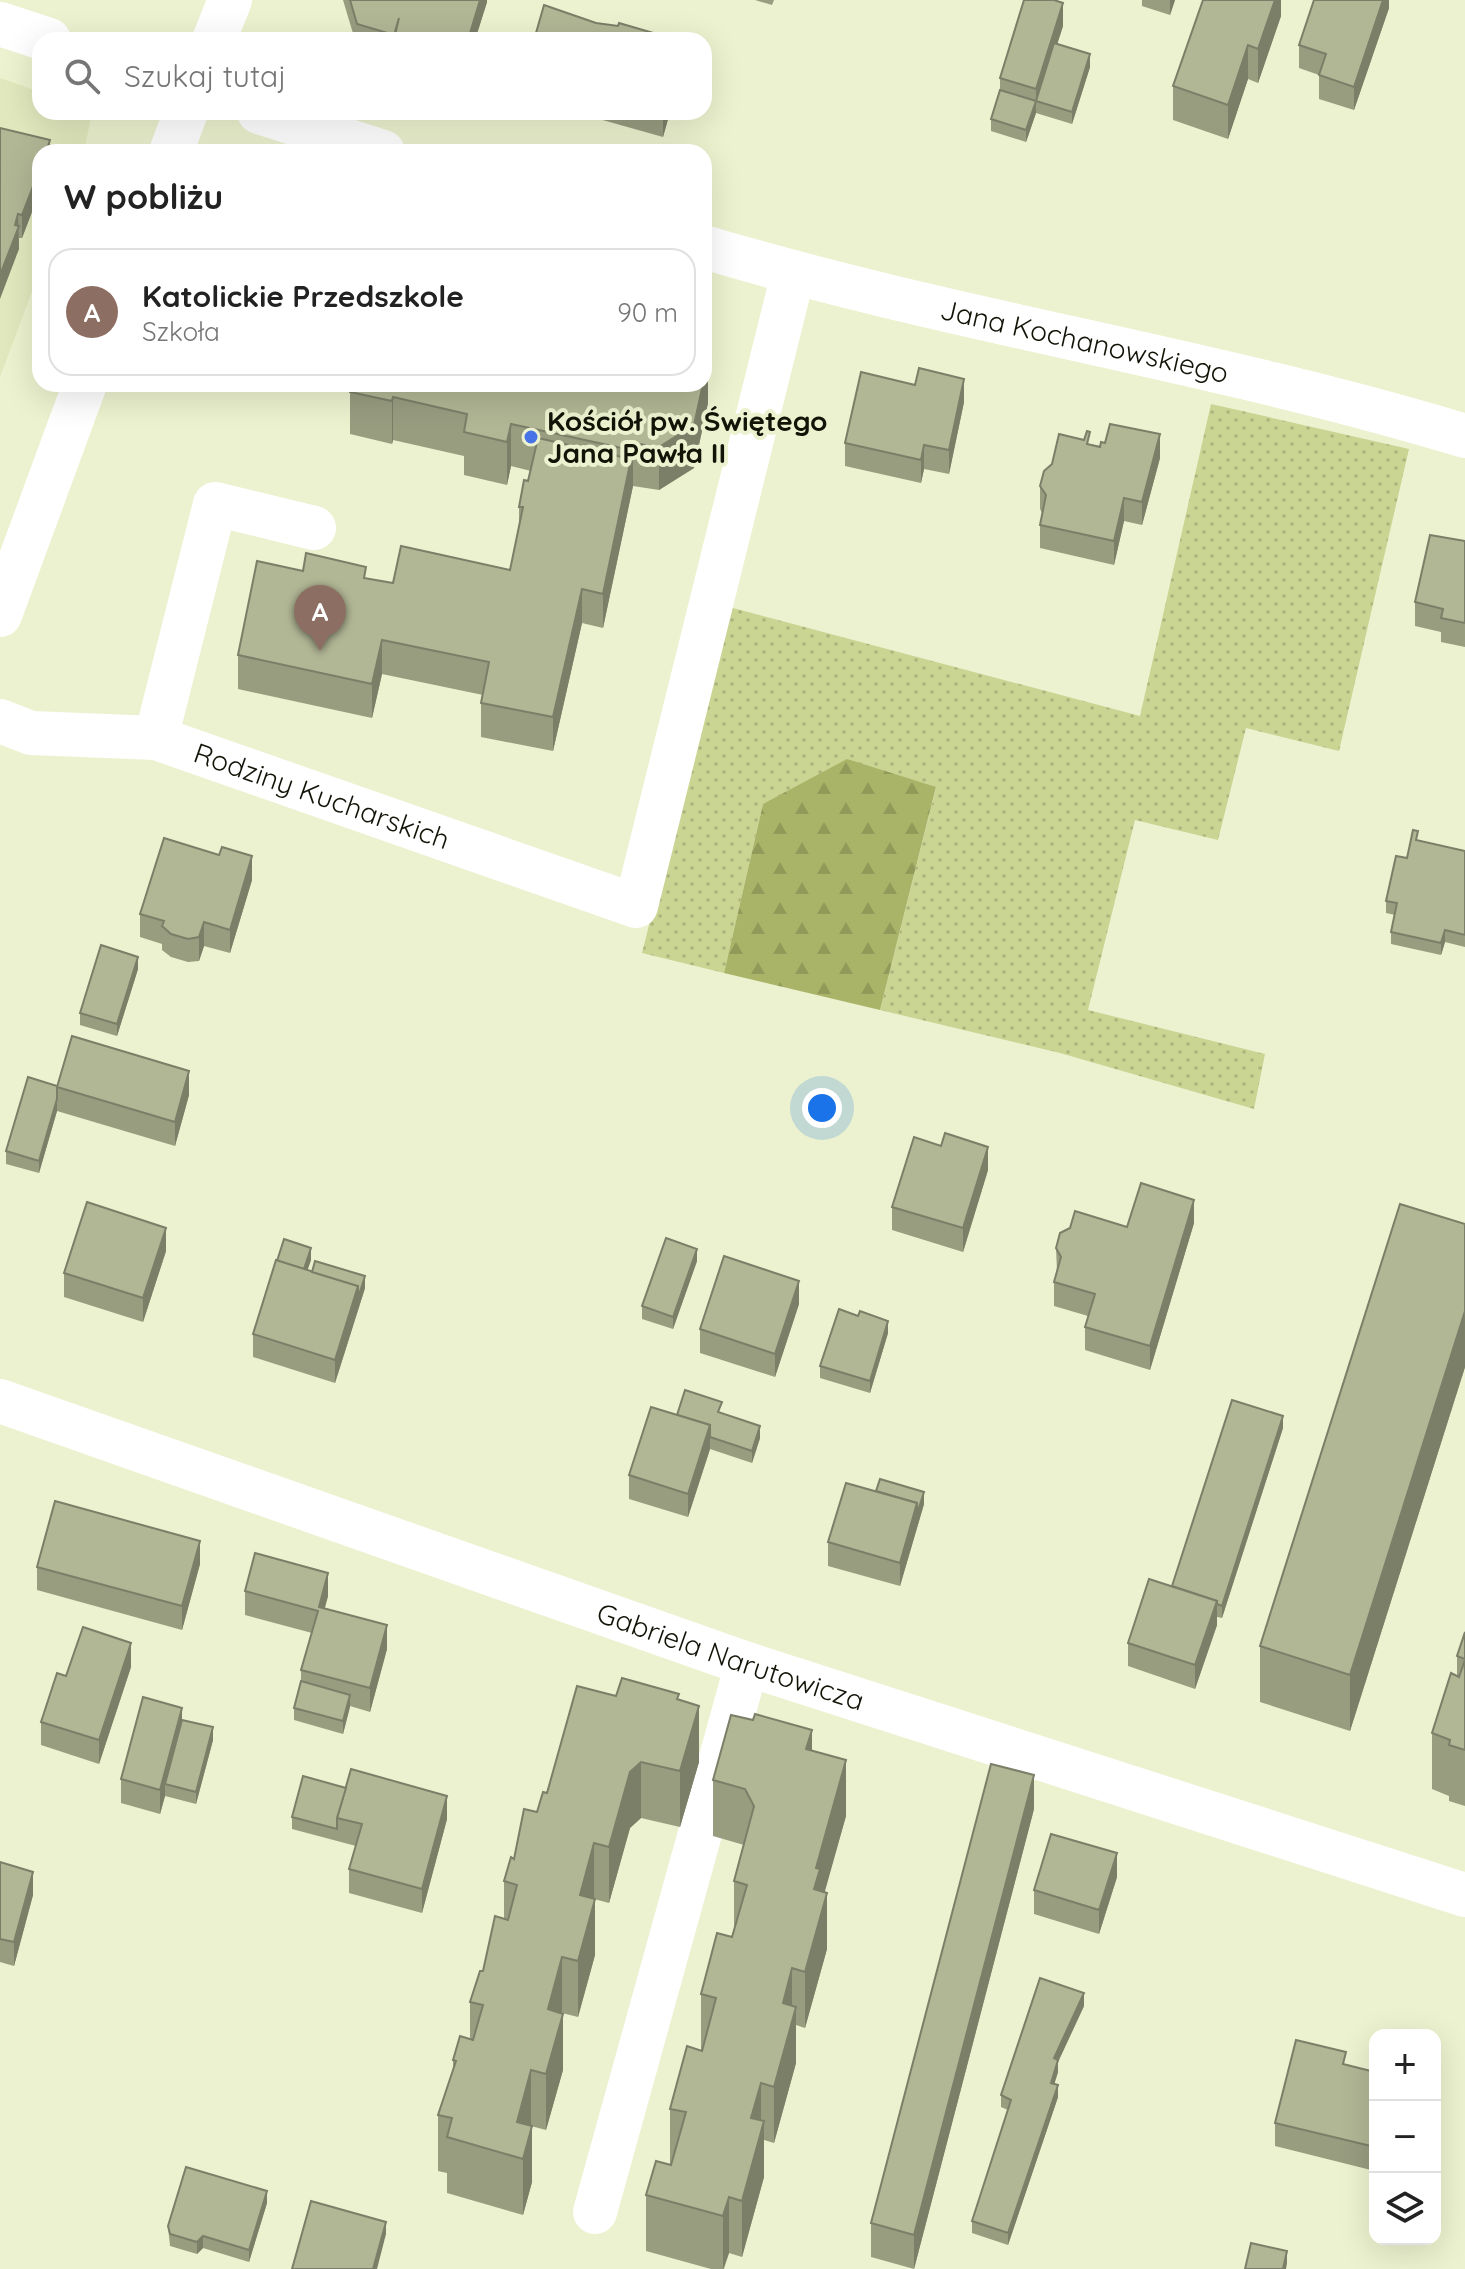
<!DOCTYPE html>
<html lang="pl">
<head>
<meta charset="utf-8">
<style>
	:root { --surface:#fff; --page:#f2f2f2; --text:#222; --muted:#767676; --line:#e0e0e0; --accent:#4674e6 }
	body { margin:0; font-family:Quicksand,sans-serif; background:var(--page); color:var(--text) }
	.controls { position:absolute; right:24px; bottom:24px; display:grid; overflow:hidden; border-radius:16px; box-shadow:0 8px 32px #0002 }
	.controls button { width:72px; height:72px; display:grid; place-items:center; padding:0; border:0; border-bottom:2px solid var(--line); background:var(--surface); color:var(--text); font:40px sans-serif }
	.you { position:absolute; left:822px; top:1108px; width:28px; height:28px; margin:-20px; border:6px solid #fff; border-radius:50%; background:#1a73e8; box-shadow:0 0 0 12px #1a73e833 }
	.badge { display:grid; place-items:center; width:52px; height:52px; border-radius:50%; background:var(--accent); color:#fff; font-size:26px; font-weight:700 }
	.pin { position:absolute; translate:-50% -66px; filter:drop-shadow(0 2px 4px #0008) }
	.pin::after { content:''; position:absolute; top:42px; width:28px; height:24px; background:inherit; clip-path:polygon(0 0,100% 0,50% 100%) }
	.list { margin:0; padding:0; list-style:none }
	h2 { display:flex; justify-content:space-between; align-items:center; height:104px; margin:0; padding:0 32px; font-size:34px }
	h2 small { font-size:26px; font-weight:400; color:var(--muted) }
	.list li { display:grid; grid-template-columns:52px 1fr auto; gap:24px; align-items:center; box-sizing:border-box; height:128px; margin:0 16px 16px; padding:0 16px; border:2px solid var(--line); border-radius:24px }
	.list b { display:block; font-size:30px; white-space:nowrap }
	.list p { margin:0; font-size:26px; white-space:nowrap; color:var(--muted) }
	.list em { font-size:26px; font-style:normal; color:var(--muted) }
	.icon { flex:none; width:44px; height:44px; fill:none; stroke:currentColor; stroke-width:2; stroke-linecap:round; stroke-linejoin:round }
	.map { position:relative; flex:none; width:1465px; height:2269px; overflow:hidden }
	.search { position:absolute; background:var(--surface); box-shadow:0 8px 32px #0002; left:32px; top:32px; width:680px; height:88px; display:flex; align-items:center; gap:20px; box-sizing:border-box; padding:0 28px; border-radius:24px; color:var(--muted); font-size:30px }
	.panel { position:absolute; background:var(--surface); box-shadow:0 8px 32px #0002; left:32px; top:144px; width:680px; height:248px; border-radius:24px }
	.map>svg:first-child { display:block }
	.built { fill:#e1e8bd }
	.grass { fill:url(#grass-dots) }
	.forest { fill:url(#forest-firs) }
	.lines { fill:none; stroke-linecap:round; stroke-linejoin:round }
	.minor { stroke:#fff; stroke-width:44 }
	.wall { fill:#989d80 }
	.shaded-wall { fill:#7c7f68 }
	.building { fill:#b1b695; stroke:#7c7f68; stroke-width:2 }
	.poi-dot { fill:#4674e6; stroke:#ecf2cf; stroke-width:3 }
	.labels { text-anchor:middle; stroke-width:8; stroke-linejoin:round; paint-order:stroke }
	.street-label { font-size:28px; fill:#131408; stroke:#ecf2cf }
	.poi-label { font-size:28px; font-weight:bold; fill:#131408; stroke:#ecf2cf; text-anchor:start }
</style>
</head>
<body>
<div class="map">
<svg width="1465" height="2269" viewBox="0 0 1465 2269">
	<defs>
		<pattern id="grass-dots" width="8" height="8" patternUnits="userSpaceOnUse" patternTransform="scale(2)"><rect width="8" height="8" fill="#cad493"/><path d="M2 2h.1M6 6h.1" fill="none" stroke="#adb57d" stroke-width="1.8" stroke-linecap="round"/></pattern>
		<pattern id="forest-firs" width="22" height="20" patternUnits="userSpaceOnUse" patternTransform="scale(2)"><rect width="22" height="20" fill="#aab468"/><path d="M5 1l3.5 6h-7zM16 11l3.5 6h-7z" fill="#919a59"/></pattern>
	</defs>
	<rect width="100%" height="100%" fill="#ecf2cf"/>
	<path class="built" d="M0,78l40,14v20h52l-8,40h-44v118l-40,107z"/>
	<path class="grass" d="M1211,404l198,45 -70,302 -93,-23 -28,112 -83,-20 -47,190 177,44 -11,55 -194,-56 -180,-43 56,-222 -173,16 -39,169 -82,-20 87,-346 411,109z"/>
	<path class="forest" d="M847,759l89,28 -56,223 -156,-37 39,-169z"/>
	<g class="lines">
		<g class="minor">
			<path d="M0,24l49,16"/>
			<path d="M214,40l16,-40"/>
			<path d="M259,112l124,40"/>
			<path d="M171,152l15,-40"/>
			<path id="s1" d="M704,247c251,75 511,113 761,189"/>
			<path d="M0,615l85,-231"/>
			<path id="s2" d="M0,721l31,12 125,5 480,168 157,-632"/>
			<path d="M156,738l59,-234 99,24"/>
			<path id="s3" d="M0,1401l747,263 718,231"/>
			<path d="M595,2212l152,-548"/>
		</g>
	</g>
	<g class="wall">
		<path d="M343,0h144v2l-12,38h-120z"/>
		<path d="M755,0h19l-2,5z"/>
		<path d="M1142,0h33l-5,15 -28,-9z"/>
		<path d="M1281,0v16l-23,67 -10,-4 -20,60 -55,-19v-34z"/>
		<path d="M1389,0v8l-35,102 -35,-11v-24l-20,-7v-23z"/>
		<path d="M1063,26l-6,18 33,23 -18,57 -36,-11 -10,29 -35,-11v-12l9,-29v-12z"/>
		<path d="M574,112h96l-7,25z"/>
		<path d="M0,128l50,24h-10v39l-18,47h-3v11z"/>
		<path d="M915,385l49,17 -15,72 -25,-5 -3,14 -76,-17v-23z"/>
		<path d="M350,392l358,11 -14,65 -35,22 -26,-4 -30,142 -21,-5 -29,128 -72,-14v-34l2,-8 -101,-21 -10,44 -134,-29v-34l65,-84 90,12 117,-13 9,-43v-20l9,-26 3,-10 -20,-5 -4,19 -43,-10v-19l-71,-16 -1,4 -42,-10z"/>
		<path d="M1090,444l70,14 -18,67 -18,-4 -10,44 -74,-17v-23l2,-12 -2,-4v-23z"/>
		<path d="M1465,541v106l-24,-5v-10l-26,-6v-24z"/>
		<path d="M1418,840l47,11v96l-20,-5 -4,13 -50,-11v-12l4,-17 -9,-2v-12l21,-43z"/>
		<path d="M252,880l-22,73 -26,-7 -5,15 -11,1 -17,-5 -9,-7v-6l-22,-7v-23z"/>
		<path d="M138,969l-21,67 -37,-11v-12z"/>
		<path d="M57,1086l132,9 -14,51 -118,-35 -18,62 -33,-9v-13z"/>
		<path d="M988,1170l-25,82 -71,-22v-23z"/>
		<path d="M1194,1223l-44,147 -65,-20v-23l3,-11 -34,-10v-24l3,-10 -1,-24 71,-21z"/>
		<path d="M1465,1224v143l-115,364 -90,-29v-56z"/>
		<path d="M166,1251l-23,71 -79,-25v-24z"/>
		<path d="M311,1260l-4,10 58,18 -30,95 -82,-26v-23z"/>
		<path d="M697,1261l-24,68 -31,-10v-13z"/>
		<path d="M799,1304l-24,73 -75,-24v-24z"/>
		<path d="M888,1333l-18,60 -50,-15v-12z"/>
		<path d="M722,1414l38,24 -8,25 -42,-14 -22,68 -59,-18v-24l48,-60z"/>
		<path d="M1283,1428l-61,190 -5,-1v8l-22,64 -67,-23v-23l44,-57z"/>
		<path d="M924,1504l-24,82 -72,-20v-24z"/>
		<path d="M200,1564l-18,66 -145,-40v-23z"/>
		<path d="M245,1591l83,5 -4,13 63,40 -17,63 -20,-6 -7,28 -49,-14v-12l7,-27v-11l11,-37 -67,-18z"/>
		<path d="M1465,1632v174l-16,-5v-5l-17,-7v-56l25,-57v-20z"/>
		<path d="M131,1667l-32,97 -58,-19v-23z"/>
		<path d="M616,1696l63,4 20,62 -19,65 -39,-9 -11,10 -21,75 -15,-4 1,56 -17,62 -16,-4 1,57 -17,60 -15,-4 1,56 -9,33 -76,-22v-20l-9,-2v-56l15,-44v-11l17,-21v-37l34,-83v-38l43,-88z"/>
		<path d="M182,1720l31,20 -17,64 -31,-8 -5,18 -39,-11v-24z"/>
		<path d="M812,1751l34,65 -22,76 3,57 -22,79 -9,-3v38l-22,80 -10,-3v37l-22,80 -13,-4 -5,16h-13l-65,-18v-56l24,-30v-56l31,-59v-56l31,-57 2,-6v-50l10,-36 -31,-9v-56z"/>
		<path d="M1034,1809l-120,460 -43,-12v-34z"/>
		<path d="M292,1817l155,2 -25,94 -73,-20v-24l7,-23 -64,-17z"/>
		<path d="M0,1862l33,33 -19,71 -14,-4z"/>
		<path d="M1117,1877l-18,57 -65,-20v-24z"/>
		<path d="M1084,2006l-26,56v10l-4,12 4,13 -50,148 -36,-12v-12l36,-111 -7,-3v-12z"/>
		<path d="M1375,2072v99l-100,-25v-23z"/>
		<path d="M267,2203l-18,59 -46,-14 -6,6 -27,-8 -2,-20z"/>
	</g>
	<g class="shaded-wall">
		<path d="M480,0h7v2l-12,38h-7z"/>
		<path d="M1170,0h5l-5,15z"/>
		<path d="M1275,0h6v16l-23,67v-34z"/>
		<path d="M1383,0h6v8l-35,102v-23z"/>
		<path d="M1063,3v23l-24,76 -3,-1v-12z"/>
		<path d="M1248,45v34l-20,60v-34z"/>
		<path d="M1090,54v13l-18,57v-12z"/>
		<path d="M1036,101v12l-10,29v-12z"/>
		<path d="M663,112h7l-7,25z"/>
		<path d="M50,140v12h-4z"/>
		<path d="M40,168v23l-18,47v-23z"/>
		<path d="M18,214l1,35 -19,50v-24z"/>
		<path d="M708,360v43l-14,65 -35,22v-43l44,-63h1v-7z"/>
		<path d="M964,379v23l-15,72v-24z"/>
		<path d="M393,397v43l-1,4v-43z"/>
		<path d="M511,424v42l-4,19v-43z"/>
		<path d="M1160,434v24l-18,67v-23z"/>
		<path d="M633,443v43l-30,142v-34l28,-135z"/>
		<path d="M924,445v24l-3,14v-23z"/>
		<path d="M1124,498v23l-10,44v-24z"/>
		<path d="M582,589v34l-29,128v-34z"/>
		<path d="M382,640v34l-10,44v-34z"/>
		<path d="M252,856v24l-22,73v-23z"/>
		<path d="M204,922v24l-5,15v-24z"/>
		<path d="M1445,930v12l-4,13v-12z"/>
		<path d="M138,957v12l-21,67v-12z"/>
		<path d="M189,1071v24l-14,51v-24z"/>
		<path d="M57,1099v12l-18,62v-12z"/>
		<path d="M988,1147v23l-25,82v-24z"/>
		<path d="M1194,1200v23l-44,147v-24z"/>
		<path d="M166,1228v23l-23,71v-24z"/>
		<path d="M311,1248v12l-11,32v-12z"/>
		<path d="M697,1249v12l-24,68v-12z"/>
		<path d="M365,1276v12l-30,95v-23l23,-74z"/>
		<path d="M799,1281v23l-24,73v-23z"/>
		<path d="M1465,1311v56l-115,364v-56z"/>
		<path d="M888,1321v12l-18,60v-12z"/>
		<path d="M1283,1416v12l-61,190v-12z"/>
		<path d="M710,1425v24l-22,68v-23z"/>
		<path d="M760,1426v12l-8,25v-12z"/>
		<path d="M924,1492v12l-24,82v-23l17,-60z"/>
		<path d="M200,1541v23l-18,66v-24z"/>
		<path d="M328,1573v23l-9,35v-24z"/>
		<path d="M1217,1601v24l-22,64v-24z"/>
		<path d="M387,1625v24l-17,63v-24z"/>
		<path d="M131,1643v24l-32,97v-24z"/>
		<path d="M350,1695v12l-7,27v-13z"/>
		<path d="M699,1706v56l-19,65v-56z"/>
		<path d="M182,1708v24l-17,52v12l-5,18v-24z"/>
		<path d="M213,1727v13l-17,64v-12z"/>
		<path d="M812,1730v56l-6,-37z"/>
		<path d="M846,1760v56l-26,93 7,-16v56l-22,79v-56l11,-104z"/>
		<path d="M641,1762v56l-11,10 -21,75v-56l21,-75z"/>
		<path d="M1034,1775v34l-120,460v-34z"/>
		<path d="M447,1796v23l-25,94v-24z"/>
		<path d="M594,1843v56l-14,-4z"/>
		<path d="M1117,1853v24l-18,57v-24z"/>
		<path d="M33,1872v23l-19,71v-24z"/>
		<path d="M595,1899v56l-17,62v-56z"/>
		<path d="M562,1957v56l-14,-4z"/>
		<path d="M792,1968v51l4,-12v56l-22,80v-56l9,-84z"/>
		<path d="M1084,1993v13l-26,56v10l-7,23v-12l3,-25z"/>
		<path d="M563,2014v56l-17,60v-56z"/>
		<path d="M531,2070v56l-14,-4z"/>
		<path d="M761,2083v50l3,-12v56l-22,80v-56l9,-83z"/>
		<path d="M1058,2085v12l-50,148v-12z"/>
		<path d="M532,2126v56l-9,33v-56z"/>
		<path d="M267,2191v12l-18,59v-12z"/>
		<path d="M729,2197v56l-6,16v-53z"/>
		<path d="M386,2222v12l-9,35h-4z"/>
		<path d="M203,2236v12l-6,6v-12z"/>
		<path d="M1287,2251v12l-1,6h-3z"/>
	</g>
	<g class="building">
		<path d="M350,0h130l-12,40h-56l-17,-5 4,-17 -5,17 -37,-11z"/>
		<path d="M1024,0h30l9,3 -27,86 -36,-11z"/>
		<path d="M1203,0h72l-17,49 -10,-4 -20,60 -55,-19z"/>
		<path d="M1314,0h69l-29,87 -35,-12 7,-21 -27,-9z"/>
		<path d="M544,5l52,18 22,3 1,-3 55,16v1h-140z"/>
		<path d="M1054,43l36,11 -18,58 -36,-11z"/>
		<path d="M1000,90l36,11 -10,29 -35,-11z"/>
		<path d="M0,128l50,12 -4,12h-6v16l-18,47 -4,-1 -3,11 4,1 -19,49z"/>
		<path d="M704,355l4,5 -4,17z"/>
		<path d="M919,368l45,11 -15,71 -25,-5 -3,15 -76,-17 16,-71 54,13z"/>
		<path d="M351,384h352l-9,41 -35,22 -26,-4 -2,7 -120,-26 -4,18 -43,-10 3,-18 -74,-17 -1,4 -42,-9z"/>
		<path d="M1110,424l50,10 -18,68 -18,-4 -10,43 -74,-16 6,-30 -6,-9 4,-15 8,-7 7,-30 25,6 3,-9 3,1 -3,12 13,3 1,-5 4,1z"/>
		<path d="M538,438l93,21 -28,135 -21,-5 -29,128 -72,-14 8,-41 -107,-22 -10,44 -134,-29 19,-94 46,10 3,-18 60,14 -2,11 29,5 8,-37 109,24 13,-63h-4l5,-27 4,1z"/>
		<path d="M1430,535l35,6v82l-24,-5 2,-9 -28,-7z"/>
		<path d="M1413,830l5,1 -2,9 49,11v84l-20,-5 -4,13 -50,-11 6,-29 -11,-2 10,-45 11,2z"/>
		<path d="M164,838l55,17 3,-8 30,9 -22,74 -26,-8 -5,15 -11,2 -17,-5 -9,-8 2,-5 -24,-7z"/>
		<path d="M101,945l37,12 -21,67 -37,-11z"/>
		<path d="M72,1036l117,35 -14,51 -118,-35z"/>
		<path d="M28,1077l29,9v13l-18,62 -33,-10z"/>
		<path d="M945,1133l43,14 -25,81 -71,-21 22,-70 27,9z"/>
		<path d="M1141,1183l53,17 -44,146 -65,-19 10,-33 -41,-12 7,-25 -5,-9 4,-15 10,-5 5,-17 52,16z"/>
		<path d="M87,1202l79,26 -23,70 -79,-25z"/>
		<path d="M1400,1204l65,20v87l-115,364 -90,-29z"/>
		<path d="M666,1238l31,11 -24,68 -31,-11z"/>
		<path d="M284,1239l27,9 -7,21 -27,-8z"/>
		<path d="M724,1256l75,25 -24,73 -75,-25z"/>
		<path d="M276,1260l82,26 -23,74 -82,-26z"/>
		<path d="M315,1261l50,15 -7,22v-12l-46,-14z"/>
		<path d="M839,1309l19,7 2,-5 28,10 -18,60 -50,-15z"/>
		<path d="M685,1390l37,12 -4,10 42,14 -8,25 -42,-14v-12l-33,-10z"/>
		<path d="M1232,1400l51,16 -61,190 -5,-2v-3l-45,-15z"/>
		<path d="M651,1407l59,18 -22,69 -59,-19z"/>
		<path d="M880,1479l44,13 -7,22v-11l-41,-12z"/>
		<path d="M846,1483l71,20 -17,60 -72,-21z"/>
		<path d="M55,1501l145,40 -18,65 -145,-39z"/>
		<path d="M255,1553l73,20 -9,34 68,18 -17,63 -69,-18 17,-59 -73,-20z"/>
		<path d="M1149,1579l68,22 -22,64 -67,-22z"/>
		<path d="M83,1627l48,16 -32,97 -58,-18 16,-49 9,3z"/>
		<path d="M1465,1632v27l-8,-3z"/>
		<path d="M1465,1660v90l-16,-5 1,-5 -18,-7 19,-60 8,4z"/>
		<path d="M622,1678l57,16 -2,5 22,7 -19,65 -39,-9 -11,10 -21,75 -15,-4 -14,52 15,4 -17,62 -16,-4 -14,52 15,5 -17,60 -15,-4 -14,52 15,4 -9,33 -76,-22 5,-19 -14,-3 18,-54 -3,-1 7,-24 13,4 10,-35 -13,-3 10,-31h3l12,-55 13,4 9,-35 -13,-4 7,-24 3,2 10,-50 13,3 6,-20 4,1 30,-107 39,10z"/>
		<path d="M301,1681l49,14 -7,26 -49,-13z"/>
		<path d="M143,1697l39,11 -22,82 -39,-11z"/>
		<path d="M755,1714l57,16 -6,19 40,11 -30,108 4,1 -6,20 13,4 -22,79 -13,-4 -9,35 13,4 -22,80 -13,-4 -10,35 13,3 -22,80 -13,-4 -6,19 -77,-21 10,-34 15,4 15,-53 -16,-3 17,-63 15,5 14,-53 -15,-4 16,-61 15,4 15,-52 -13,-4 20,-75 -9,-17 -32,-9 18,-65 22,5z"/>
		<path d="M182,1720l31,7 -17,65 -31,-8z"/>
		<path d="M991,1764l43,11 -120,460 -43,-12z"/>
		<path d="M351,1769l96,27 -25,93 -73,-20 13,-45 -25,-6z"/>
		<path d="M303,1776l43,12 -9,30v11l-45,-12z"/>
		<path d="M1051,1834l66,19 -18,57 -65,-20z"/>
		<path d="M0,1862l33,10 -19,70 -14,-3z"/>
		<path d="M1040,1978l44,15 -30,65 4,2 -7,23 7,2 -50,148 -36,-12 39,-121 -10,-5z"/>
		<path d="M1296,2040l50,12 -3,12 32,8v75l-100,-24z"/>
		<path d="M186,2167l81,24 -18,59 -46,-14 -6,6 -27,-8 -2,-8z"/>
		<path d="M311,2201l75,21 -13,47h-81z"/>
		<path d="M1251,2243l36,8 -4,18h-38z"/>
	</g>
	<circle class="poi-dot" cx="531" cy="437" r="8"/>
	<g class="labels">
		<g class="street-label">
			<text dy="10" stroke="none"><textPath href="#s1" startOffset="392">Jana Kochanowskiego</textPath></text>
			<text dy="10" stroke="none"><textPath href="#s2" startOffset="334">Rodziny Kucharskich</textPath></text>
			<text dy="10" stroke="none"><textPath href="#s3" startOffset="774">Gabriela Narutowicza</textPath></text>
		</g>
		<g class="poi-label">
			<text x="547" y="431">Kościół pw. Świętego<tspan x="547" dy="32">Jana Pawła II</tspan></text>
		</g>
	</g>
</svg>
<div class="controls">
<button>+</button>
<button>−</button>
<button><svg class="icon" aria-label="layers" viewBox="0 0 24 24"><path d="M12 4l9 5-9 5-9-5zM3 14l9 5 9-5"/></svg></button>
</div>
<div class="you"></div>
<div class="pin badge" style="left:320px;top:651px;background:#8d6e63">A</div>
<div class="search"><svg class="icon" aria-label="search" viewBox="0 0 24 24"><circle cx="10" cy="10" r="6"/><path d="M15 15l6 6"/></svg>Szukaj tutaj</div>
<section class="panel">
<h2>W pobliżu<small></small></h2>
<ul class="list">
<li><span class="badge" style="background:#8d6e63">A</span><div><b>Katolickie Przedszkole</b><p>Szkoła</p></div><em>90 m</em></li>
</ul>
</section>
</div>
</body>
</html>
